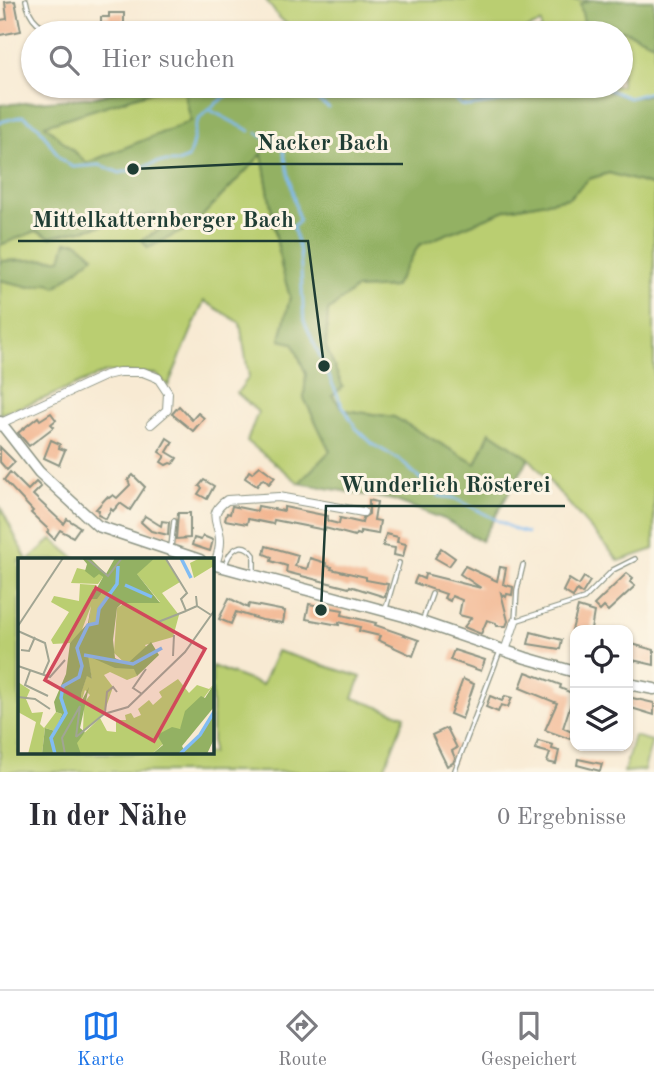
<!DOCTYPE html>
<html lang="de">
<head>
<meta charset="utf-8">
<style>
	:root { --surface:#fff; --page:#f7f7f7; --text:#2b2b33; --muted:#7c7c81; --line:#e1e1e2; --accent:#1a73e8 }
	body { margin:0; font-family:"Old Standard TT",serif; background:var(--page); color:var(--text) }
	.controls { position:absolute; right:21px; bottom:21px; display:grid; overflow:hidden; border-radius:14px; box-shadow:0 2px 5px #0004 }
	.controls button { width:63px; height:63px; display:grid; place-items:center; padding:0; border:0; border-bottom:2px solid var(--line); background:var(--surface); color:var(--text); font:35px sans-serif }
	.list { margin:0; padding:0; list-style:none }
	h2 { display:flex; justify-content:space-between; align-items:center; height:91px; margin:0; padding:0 28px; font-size:30px }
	h2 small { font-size:23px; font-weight:400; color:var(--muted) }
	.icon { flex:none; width:38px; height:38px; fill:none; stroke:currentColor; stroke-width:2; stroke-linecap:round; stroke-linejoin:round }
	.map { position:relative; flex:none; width:654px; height:772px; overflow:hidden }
	.search { position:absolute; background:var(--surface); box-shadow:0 2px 5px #0004; left:21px; right:21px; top:21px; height:77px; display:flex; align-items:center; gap:18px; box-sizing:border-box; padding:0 24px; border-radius:38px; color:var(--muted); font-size:26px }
	.sheet { height:217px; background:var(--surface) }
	nav { display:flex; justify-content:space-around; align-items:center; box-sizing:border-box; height:98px; border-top:2px solid var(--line); background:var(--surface); font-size:19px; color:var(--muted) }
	nav a { display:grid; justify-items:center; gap:4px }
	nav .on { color:var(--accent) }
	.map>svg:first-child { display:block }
	.green { fill:#bace71; stroke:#6c8652; stroke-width:2 }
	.forest { fill:#93b163; stroke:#59774c; stroke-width:2 }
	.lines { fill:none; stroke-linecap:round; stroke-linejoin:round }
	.stream { stroke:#81bcf3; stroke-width:2.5 }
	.building { fill:#f2b48e }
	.lane-casing { stroke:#8c9484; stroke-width:6 }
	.street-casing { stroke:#8c9484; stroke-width:10 }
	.secondary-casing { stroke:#8c9484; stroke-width:13 }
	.lane { stroke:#fff; stroke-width:3.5 }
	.street { stroke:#fff; stroke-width:8 }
	.secondary { stroke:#fff; stroke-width:10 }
	.inset-river { fill:none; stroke:#81bcf3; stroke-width:3.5 }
	.inset-road { fill:none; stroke:#a1a593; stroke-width:2 }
	.view { fill:#d1495b; fill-opacity:0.15; stroke:#d1495b; stroke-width:3.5 }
	.inset-edge { fill:none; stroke:#1f3d34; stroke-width:3.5 }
	.leader { fill:none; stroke:#1f3d34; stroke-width:2.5 }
	.callout-dot { fill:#1f3d34; stroke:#fcf5e5; stroke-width:2.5 }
	.callout-label { font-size:23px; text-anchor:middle; font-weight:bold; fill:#1f3d34; stroke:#fcf5e5; stroke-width:6; stroke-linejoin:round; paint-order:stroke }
</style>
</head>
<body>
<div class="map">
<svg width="654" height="772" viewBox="0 0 654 772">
	<rect width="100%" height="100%" fill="#fcf5e5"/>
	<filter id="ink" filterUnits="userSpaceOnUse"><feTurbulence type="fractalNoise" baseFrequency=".0143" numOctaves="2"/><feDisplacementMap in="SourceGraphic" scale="14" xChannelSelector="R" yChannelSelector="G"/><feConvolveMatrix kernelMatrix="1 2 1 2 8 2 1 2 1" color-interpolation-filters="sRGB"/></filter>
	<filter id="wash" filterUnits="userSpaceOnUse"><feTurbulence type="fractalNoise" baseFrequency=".00686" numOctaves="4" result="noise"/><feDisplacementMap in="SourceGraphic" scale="28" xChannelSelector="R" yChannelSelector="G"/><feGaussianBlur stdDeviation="1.57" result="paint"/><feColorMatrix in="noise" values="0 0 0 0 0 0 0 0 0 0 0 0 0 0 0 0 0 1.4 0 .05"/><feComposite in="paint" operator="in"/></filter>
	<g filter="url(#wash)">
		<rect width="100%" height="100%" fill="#f8ead3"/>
		<g class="green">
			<path d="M266,0h325l-10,4 3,18 10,11h-60l7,-3v-7l-24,10h-122l-8,-4c-17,5 -73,9 -89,2 -15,-7 -23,-18 -32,-31z"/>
			<path d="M623,30l31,13v51l-25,4 -34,-12h26v-53h-10z"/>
			<path d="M169,86h14l9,35 -105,42 -43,-38z"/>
			<path d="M447,86h84l-61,20c-13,-1 -19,-8 -23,-20z"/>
			<path d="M262,154l19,111 9,32 -10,43 13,3 13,31 -2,24 26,53 -31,32 -52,-42 11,-29 -21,-19 12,-16 -9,-54 -36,-22 -36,85 -12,-12 -50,-2 -63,27 -43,15v-134l30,7 19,-4 13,-24 -62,2v-16l36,-14 14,6 105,-23 4,16 59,-30z"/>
			<path d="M609,173l45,13v363l-35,12 -90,-103 -39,-26 -14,32 -82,-47 -49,-7 -13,-14 -6,-49 2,-36 27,-22 39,-2 25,-42 89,-36 60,-11 21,-19z"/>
			<path d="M0,506l27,54h-8v193h193v-87l50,19 15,-34 84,26 -8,21 52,18 -22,56h-383z"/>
			<path d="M52,539l25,21h-49z"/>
			<path d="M634,736l18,5 -8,29 -20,2z"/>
		</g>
		<g class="forest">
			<path d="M591,0h63v43l-31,-13 -12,3h-17l-10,-11 -4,-18z"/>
			<path d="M137,86h32l-124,39 42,38 104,-42 -8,-35h264c4,12 10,19 23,20l61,-20h64l34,12 25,-4v92l-45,-13 -20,6 -20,19 -61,11 -89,36 -25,42 -39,2 -27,22 -2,36 17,40 -11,9 13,14 49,7 82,47 14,-32 39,26 -48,83 -37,-22 -51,-19 -94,-17 31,-32 -26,-53 2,-24 -13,-31 -13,-3 10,-43 -9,-32 -19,-111 -69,72 -45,22 -6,-8 17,-10 -4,-16 -105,23 -14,-6 -36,14v-140l96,-8z"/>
			<path d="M66,242h11l17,14 -38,31 -7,-4 -19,4 -30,-7v-19l61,-2z"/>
		</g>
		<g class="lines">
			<g class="stream">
				<path d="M296,86l33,22"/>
				<path d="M445,86l5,9 11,10 9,1 52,-8 11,-12"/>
				<path d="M601,86l28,12 25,-7"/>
				<path d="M210,110l40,21"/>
				<path d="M0,122l23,-6 16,11 21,31 12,9 28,-2 20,8 39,-11h19l10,-4c5,-11 5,-21 8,-33 4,-13 35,-32 47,-39"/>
				<path d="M257,133l26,16 16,72 -6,5 7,27 4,68 37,82 15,25 18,17 26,15 39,36 15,2 62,32 11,3"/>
			</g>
		</g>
		<g id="blocks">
			<g class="building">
				<path d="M15,1l6,30 -21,4v-15l7,-1 -2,-17z"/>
				<path d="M109,13h15v12l-23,1v-9h8z"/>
				<path d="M179,406l13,14 6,-7 6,5 -11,13 -21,-17z"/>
				<path d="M51,413l5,7 -5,4 3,3 -25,19 -11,-13 20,-16 2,3z"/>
				<path d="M167,438l6,4 -6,10 10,6 -4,6 -3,-1 -4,2 -5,-3 4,-6 -6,-4z"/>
				<path d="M51,440l9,4 -1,4 6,2 -6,15 -15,-7z"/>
				<path d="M0,447l15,15 -8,8 -7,-8z"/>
				<path d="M260,466l15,11 -6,7 -5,-5 -3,1 -4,6 -12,-8 4,-7 3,2z"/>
				<path d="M10,472l18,18 8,-8 5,5 -8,8 31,29 3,-5 13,8 -7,10 -13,-7 -6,9 -7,-7 2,-2 -18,-17 2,-2 -29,-31z"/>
				<path d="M133,475l12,12 -15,23 -10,-7 -7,8 -2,-2 -5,10 -8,-4 1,-5 -3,-1 11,-12 2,1 4,-3 4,3 13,-13 -2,-5z"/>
				<path d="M204,480l10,6 -7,13 -9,-5 4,-6 -3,-2z"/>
				<path d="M369,500l8,2 -3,18 6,1 -2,13 -18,-3v4l-4,-1 -1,2 -30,-8v2l-51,-10 -1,4 -25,-5 -1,5 -22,-4 2,-7 3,1 2,-8 25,5 1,-5 26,5v-4l44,9 -1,5 12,3 1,-6 22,5 1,-5 6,-4z"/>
				<path d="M178,513h12v25l-14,1z"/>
				<path d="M145,516l16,10 1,-5 7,1 -1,13 -17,-4 -10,-9z"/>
				<path d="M386,534l12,3 -1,5 9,2 -3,13 -9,-2 1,-7 -12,-2z"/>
				<path d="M203,536l10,4 -3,11 -18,-6 2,-7 7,2z"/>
				<path d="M266,546l32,9 -3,11 12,3 3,-11 16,5v3l6,1 -1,2 35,8v3l22,4 -3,13 -35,-11 -1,2 -63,-16 1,-6 -16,-5 1,-4 -8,-3z"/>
				<path d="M441,548l14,10 -6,8 -14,-8z"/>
				<path d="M465,566l32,15 3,-14 6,1 -3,16 10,3 -1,8 -5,-1 -1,3 -5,-4 7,28 -2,5h-9l-1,-3 -9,-3 -6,14 -17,-7 7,-9 -12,-3 3,-15 -10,-4 -2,5 -6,-3 2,-4 -32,-11 3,-7 7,3 1,-5 56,14 -21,-14z"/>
				<path d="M627,573l6,5 -3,4 5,4 -27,25 -4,-4 -4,4 -6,-6z"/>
				<path d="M584,577l6,4 -8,13 -5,-4 -4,7 -10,-6 6,-12 10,6z"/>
				<path d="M229,598l19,10 1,-4 36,7 -2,12 -21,-3 -26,-8 -5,12 -12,-5z"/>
				<path d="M309,604l34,6 -1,5 34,8 -1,2 44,15 -6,16 -35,-16 2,-4 -21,-5 1,-4 -21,-5v3l-33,-6z"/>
				<path d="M578,607l16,5 -3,18h-19z"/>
				<path d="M531,632l31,8 -2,9 -32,-5z"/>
				<path d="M628,643l26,7v15l-26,-6z"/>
				<path d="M454,650l31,10 -4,11 -31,-11z"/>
				<path d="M526,672l35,13 -1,3 14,6 -11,34 9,4 -2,7 -25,-9 12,-27 -37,-15z"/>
				<path d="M463,679l11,5 -12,35 -12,-5z"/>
				<path d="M490,696l12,5 3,-5 7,2 -4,9 -7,-2 -3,7 -12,-5z"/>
				<path d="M628,697l26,6v12l-26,-8z"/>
				<path d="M447,728l10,20 -5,3 3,7 -2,5 -6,3 -15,-31z"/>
				<path d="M538,741l15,4 -1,4 7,2 -3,13 -9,-2 3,-9 -15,-4z"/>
				<path d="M578,759l24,5 -2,7 -23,-6z"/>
			</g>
		</g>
	</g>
	<g filter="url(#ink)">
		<use href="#blocks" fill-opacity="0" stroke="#8c9484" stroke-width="2"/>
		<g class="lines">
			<defs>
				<g id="lane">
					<path d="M26,0c3,20 16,30 36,33"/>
					<path d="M128,33l25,-7 8,7"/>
					<path d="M171,547l3,-26"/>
					<path d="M523,565l-6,25 -2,31 69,-22 29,-29 22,-11"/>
					<path d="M225,566c4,-16 17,-28 29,-11v17"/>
					<path d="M386,608l13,-45"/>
					<path d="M423,619l9,-25"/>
					<path d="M455,770l45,-119"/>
				</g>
				<g id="street">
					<path d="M1,423l105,-48 13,-3h24l15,6 10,15 -1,17 -16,14"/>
					<path d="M215,565c2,-7 5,-15 5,-23 1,-18 -15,-27 7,-42l52,-3 84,15"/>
					<path d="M505,651l10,-30"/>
				</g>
				<g id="secondary">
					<path d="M0,422l39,50 59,54 102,34"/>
					<path d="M212,564l192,52 122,42 49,14"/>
					<path d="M628,684l26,5"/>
				</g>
			</defs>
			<use href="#lane" class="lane-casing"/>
			<use href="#street" class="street-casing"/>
			<use href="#secondary" class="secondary-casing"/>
			<use href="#lane" class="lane"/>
			<use href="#street" class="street"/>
			<use href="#secondary" class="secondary"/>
		</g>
	</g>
	<g transform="translate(18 558)">
		<rect width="196" height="196" fill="#f8ead3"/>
		<path d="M137,0h10l15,24 -18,11 17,22 -6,22 -28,8 3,5 -21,15 -13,-12 3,-45 13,-9 30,3 -24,-29zM182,0h14v12l-2,-3 -18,11 -4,-15zM59,10l22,5 4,4 -5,7 -27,-1zM62,26l17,1 -4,4 5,6 10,-5v9l-9,8 -3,17h-7l2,-18 -11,29 -10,8 -17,1 -2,-4 18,-28 -18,-10 3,-6 25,5zM69,98l48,13 2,7 -10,4 -17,-8 -6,3 9,12 -9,26 -21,18 1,-28 6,-8 -5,-5 -4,13v-10l6,-18 5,4zM160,121l11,14 8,-8 12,4 5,-5 -31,42 -31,28h-71l-4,-4v-10l23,-22 7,13 9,1v-12h10l-1,-5 6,-2 3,5 7,-3 -3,-6 11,-9 4,5 9,-8 -3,-5zM0,124l12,8 -4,9 6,14 11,-1 -3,12 4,4 12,-16 6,2 -7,17 -10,-3 -3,26h-14l8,-32 -18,-10z" fill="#bace71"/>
		<path d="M64,0h8l16,16 9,-16h40l-18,16 23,29h-38l-5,5 -4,32 2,18 12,6 24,-22 8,13 -22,21 -3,-7 -19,-1 -27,-12 4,23 -5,-3 -6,18v8l8,-15 -9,41 5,4 -8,11 4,11h-39l3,-26 10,3 7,-17 -6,-2 -2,-10 12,-28 4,-31 18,-20 3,-17 -2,17 7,1 3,-17 11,-14 -7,-2 -6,8h-6l12,-22 -4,-3 -5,4 -9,-7 2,-7zM196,126v23l-32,39 2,4 16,-16 14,-23v28l-7,15h-55l11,-9 -6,-10 15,-8 8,2 5,-18 16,-15 4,2z" fill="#93b163"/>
		<path class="inset-river" d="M163,0l10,20M107,27l27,12M66,97l49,9 29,-16M37,196l-4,-16 15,-25 -5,-15 2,-12 16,-9 3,-11 -5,-18 11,-23 9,-2 2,-14 18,-25 1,-18M162,196l20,-19 14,-23"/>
		<path class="inset-road" d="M68,0l22,18 14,-18M148,1l21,34 -6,6 5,12 11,-5M178,38l1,10 14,9M140,64l28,-11M0,68l45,-68M0,73l27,12 4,18 -6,14M3,92l8,1 6,-14M155,98l1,-21M0,108l32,11 15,-17M12,113l-5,14 23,11M124,136l-9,-6 13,-19M0,139l17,2 15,10M87,155l2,-21 6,-5 4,5M58,179l28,-23 24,-7 57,-55 29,-41M47,196l-3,-16 18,-32 -4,31"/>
		<path class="view" d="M78,30l109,61 -51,92 -109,-61z"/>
		<rect width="196" height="196" class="inset-edge"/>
	</g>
	<path class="leader" d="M133 169L243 164H403M324 366L308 241H18M321 610L326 506H565"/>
	<g class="callout-dot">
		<circle cx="133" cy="169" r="7"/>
		<circle cx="324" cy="366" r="7"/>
		<circle cx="321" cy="610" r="7"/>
	</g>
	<g class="callout-label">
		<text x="323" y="150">Nacker Bach</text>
		<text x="163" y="227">Mittelkatternberger Bach</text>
		<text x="445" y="492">Wunderlich Rösterei</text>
	</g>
</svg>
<div class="controls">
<button><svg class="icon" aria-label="locate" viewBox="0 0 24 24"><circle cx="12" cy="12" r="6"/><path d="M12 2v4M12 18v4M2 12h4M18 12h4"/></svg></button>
<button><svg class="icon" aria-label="layers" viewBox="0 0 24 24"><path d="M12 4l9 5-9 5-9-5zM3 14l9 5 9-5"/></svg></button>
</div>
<div class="search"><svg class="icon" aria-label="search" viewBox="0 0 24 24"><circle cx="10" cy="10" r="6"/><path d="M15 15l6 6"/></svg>Hier suchen</div>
</div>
<section class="sheet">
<h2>In der Nähe<small>0 Ergebnisse</small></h2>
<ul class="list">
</ul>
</section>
<nav>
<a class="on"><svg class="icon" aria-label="map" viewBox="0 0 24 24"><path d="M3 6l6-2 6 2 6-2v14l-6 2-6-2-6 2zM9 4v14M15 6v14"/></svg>Karte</a>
<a><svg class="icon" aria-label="directions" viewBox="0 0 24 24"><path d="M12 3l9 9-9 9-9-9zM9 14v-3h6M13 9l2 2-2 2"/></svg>Route</a>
<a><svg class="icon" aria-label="saved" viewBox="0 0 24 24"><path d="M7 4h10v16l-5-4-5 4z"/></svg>Gespeichert</a>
</nav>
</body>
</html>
